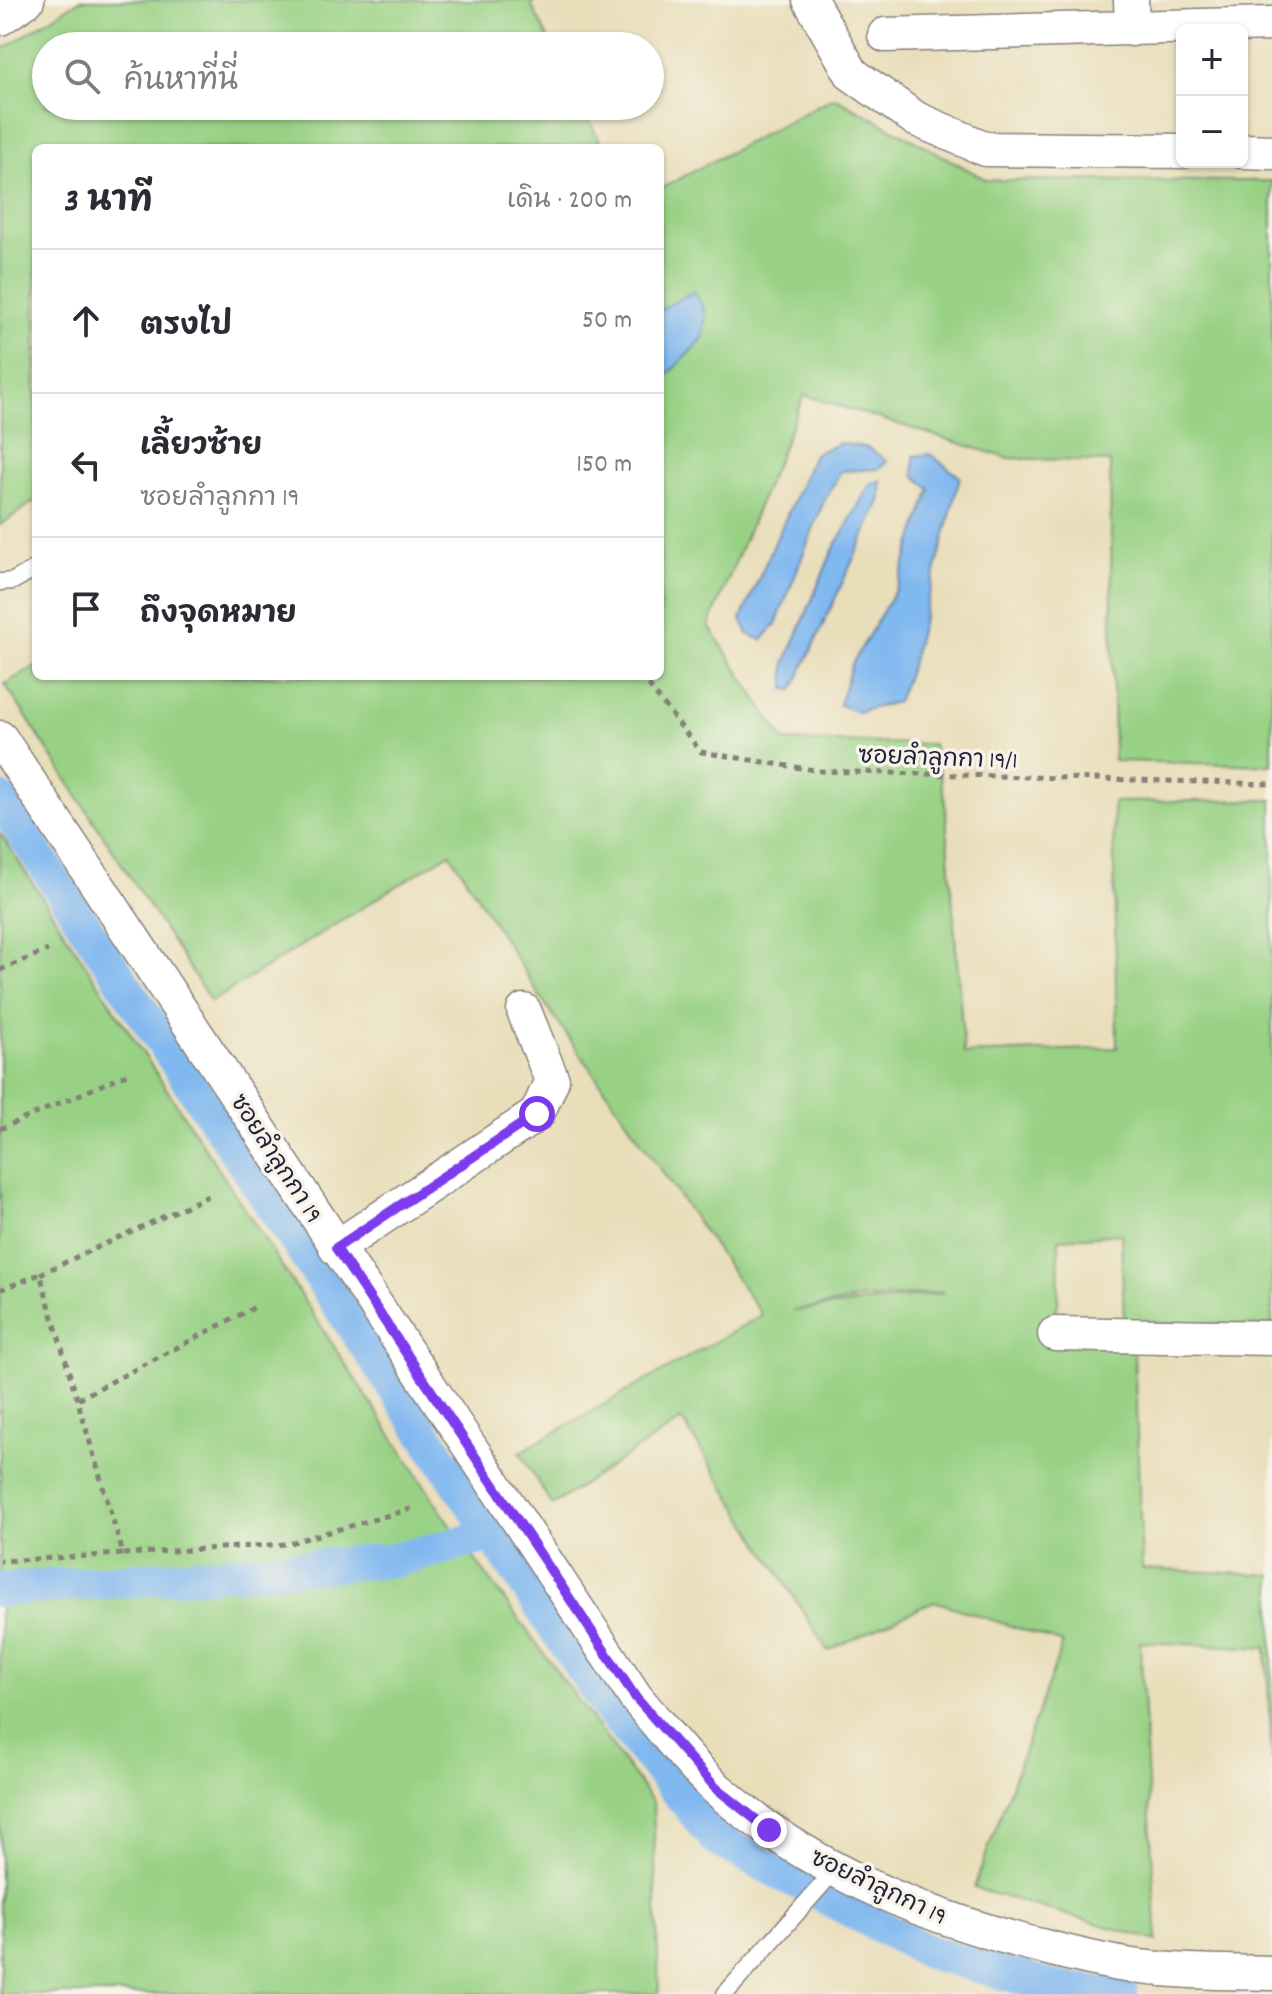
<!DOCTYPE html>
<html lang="th">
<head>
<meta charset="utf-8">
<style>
	:root { --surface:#fff; --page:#f7f7f7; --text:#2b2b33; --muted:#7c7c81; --line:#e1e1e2 }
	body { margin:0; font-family:Dekko,"Playpen Sans Thai",sans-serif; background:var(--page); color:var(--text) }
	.controls { position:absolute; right:24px; top:24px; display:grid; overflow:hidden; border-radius:12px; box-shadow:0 2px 6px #0004 }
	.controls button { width:72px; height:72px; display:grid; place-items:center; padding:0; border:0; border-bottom:2px solid var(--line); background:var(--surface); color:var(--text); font:40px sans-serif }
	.stop { position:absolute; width:24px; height:24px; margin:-18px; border:6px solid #7c3aed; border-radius:50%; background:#fff }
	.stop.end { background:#7c3aed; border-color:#fff; box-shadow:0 2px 8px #0008 }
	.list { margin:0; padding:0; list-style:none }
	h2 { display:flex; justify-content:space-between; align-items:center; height:104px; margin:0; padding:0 32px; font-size:34px }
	h2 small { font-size:26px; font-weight:400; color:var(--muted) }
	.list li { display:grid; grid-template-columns:52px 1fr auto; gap:24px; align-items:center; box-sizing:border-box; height:144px; padding:0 32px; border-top:2px solid var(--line) }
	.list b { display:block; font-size:30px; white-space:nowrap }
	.list p { margin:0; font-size:26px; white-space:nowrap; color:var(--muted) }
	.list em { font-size:26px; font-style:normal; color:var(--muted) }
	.icon { flex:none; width:44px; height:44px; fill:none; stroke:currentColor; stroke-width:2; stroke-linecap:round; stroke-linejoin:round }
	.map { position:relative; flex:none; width:1272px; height:1994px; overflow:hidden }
	.search { position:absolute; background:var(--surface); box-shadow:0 2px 6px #0004; left:32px; top:32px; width:632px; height:88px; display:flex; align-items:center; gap:20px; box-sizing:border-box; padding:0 28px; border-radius:44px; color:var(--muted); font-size:30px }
	.panel { position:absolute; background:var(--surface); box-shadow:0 2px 6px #0004; left:32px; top:144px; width:632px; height:536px; border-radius:12px }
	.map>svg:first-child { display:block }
	.green { fill:#98d184; stroke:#5d7a60; stroke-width:2; fill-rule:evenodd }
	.water { fill:#80b8f0; stroke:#516d96; stroke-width:2 }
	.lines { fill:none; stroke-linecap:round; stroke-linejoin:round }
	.canal { stroke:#80b8f0; stroke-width:34 }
	.lane-casing { stroke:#86807a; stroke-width:19 }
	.street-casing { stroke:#86807a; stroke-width:37 }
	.path { stroke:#86807a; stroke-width:5; stroke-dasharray:6 6; stroke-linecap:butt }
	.lane { stroke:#fff; stroke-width:16 }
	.street { stroke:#fff; stroke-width:34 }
	.route { stroke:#7c3aed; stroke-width:10 }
	.labels { text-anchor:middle; stroke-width:7; stroke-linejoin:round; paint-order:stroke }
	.street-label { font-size:24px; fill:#22223b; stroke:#f7f3e8 }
</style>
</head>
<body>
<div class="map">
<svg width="1272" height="1994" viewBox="0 0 1272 1994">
	<rect width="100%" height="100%" fill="#f7f3e8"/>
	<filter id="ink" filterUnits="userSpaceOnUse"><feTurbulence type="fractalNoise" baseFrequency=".0125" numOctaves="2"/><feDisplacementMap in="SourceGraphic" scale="16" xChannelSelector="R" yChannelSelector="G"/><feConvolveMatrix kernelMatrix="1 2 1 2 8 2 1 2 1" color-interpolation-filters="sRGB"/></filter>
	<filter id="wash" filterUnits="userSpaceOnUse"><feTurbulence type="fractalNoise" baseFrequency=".006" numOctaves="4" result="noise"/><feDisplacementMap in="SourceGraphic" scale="32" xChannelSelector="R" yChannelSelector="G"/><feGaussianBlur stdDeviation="1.8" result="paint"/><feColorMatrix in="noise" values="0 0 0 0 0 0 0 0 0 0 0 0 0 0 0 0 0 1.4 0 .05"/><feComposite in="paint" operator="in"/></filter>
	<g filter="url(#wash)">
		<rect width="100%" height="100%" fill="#e9deba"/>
		<g class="green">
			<path d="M80,0h458l-7,4 21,42h-506v60h536l21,42h-567v352l-36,25v-474z"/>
			<path d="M834,97l153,83 285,1v584l-158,-4 -4,-299 -103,-4 -203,-63 -95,231 75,115 149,3 12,56 19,254 153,-6 -4,-246 159,-2v526l-148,-4 -3,-88 -62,5 -1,66 -9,22 85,22 8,220 130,6v185l-6,-112 -126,-6 17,299 -183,-53 89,-245 -129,-42 -106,50 -146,-231 -130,85 -32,-53 242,-137 -223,-320 -89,-142 -239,149 -206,-318 31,-18v10h624v-487zM943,1292v1l-150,18 67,-12z"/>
			<path d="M0,833l454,698 199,271 6,192h-659z"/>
		</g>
		<g class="water">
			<path d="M694,291l12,22 -3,25 -43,45v-73z"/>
			<path d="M840,443l28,5 19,13 -9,8 -37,2 -17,30 -48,123 -14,16 -14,-6 -7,-15 73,-165z"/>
			<path d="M930,454l30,23 -49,188 -14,37 -39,10 -19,-7 13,-41 45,-77 33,-98 -16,-14v-19z"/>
			<path d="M881,481v18l-77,167 -11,24 -8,-1v-26l16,-37 31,-74 39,-69z"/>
		</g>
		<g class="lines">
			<g class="canal">
				<path d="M0,799l607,907 109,133 212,113 134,37 59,5"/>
				<path d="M0,1590l395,-30 97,-25"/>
			</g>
		</g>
	</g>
	<g filter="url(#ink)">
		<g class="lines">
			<defs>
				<g id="lane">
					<path d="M0,582l13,-1 23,-13"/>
					<path d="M725,1994l110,-124"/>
				</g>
				<g id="street">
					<path d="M810,0l42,74 64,45 70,30 196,2"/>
					<path d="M1131,0l1,29"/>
					<path d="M0,18l27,-18"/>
					<path d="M885,35l387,-11"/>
					<path d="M1242,151l30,1"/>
					<path d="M0,738l636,960c26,30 51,64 81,91 88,77 196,123 308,153 35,9 71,19 107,24 46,6 94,6 140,7"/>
					<path d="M336,1248l201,-134 15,-34 -28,-69"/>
					<path d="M1055,1334l217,4"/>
				</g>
			</defs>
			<use href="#lane" class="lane-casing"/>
			<use href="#street" class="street-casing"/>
			<g class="path">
				<path d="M641,676l60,76 119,19 452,13"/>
				<path d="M0,970l48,-20"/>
				<path d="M0,1129l127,-55"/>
				<path d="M40,1274l168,-78"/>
				<path d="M0,1290l40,-16 83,280 -123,7"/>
				<path d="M78,1399l181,-94"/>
				<path d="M123,1554l163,-10 125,-35"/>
			</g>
			<use href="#lane" class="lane"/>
			<use href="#street" class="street"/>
		</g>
	</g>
	<g class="lines" filter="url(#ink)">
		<path class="route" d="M537,1114l-201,134 300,450 80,90 53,42"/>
	</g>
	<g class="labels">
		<g class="street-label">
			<text transform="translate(938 757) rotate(2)" y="8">ซอยลำลูกกา 19/1</text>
			<text transform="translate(277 1158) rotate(57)" y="8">ซอยลำลูกกา 19</text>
			<text transform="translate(879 1886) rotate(25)" y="8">ซอยลำลูกกา 19</text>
		</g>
	</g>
</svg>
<div class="controls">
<button>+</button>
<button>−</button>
</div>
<div class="stop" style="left:537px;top:1114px"></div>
<div class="stop end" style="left:769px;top:1830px"></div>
<div class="search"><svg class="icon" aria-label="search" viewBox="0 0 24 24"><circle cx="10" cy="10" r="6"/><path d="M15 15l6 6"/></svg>ค้นหาที่นี่</div>
<section class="panel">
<h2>3 นาที<small>เดิน · 200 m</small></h2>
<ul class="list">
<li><svg class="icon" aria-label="ahead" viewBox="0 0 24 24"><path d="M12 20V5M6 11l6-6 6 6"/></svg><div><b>ตรงไป</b></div><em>50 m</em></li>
<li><svg class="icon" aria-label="left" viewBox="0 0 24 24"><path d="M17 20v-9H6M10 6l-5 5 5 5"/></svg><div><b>เลี้ยวซ้าย</b><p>ซอยลำลูกกา 19</p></div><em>150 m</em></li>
<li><svg class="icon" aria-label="arrive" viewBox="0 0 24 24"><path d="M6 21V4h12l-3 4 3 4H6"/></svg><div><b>ถึงจุดหมาย</b></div></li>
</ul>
</section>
</div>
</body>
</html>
